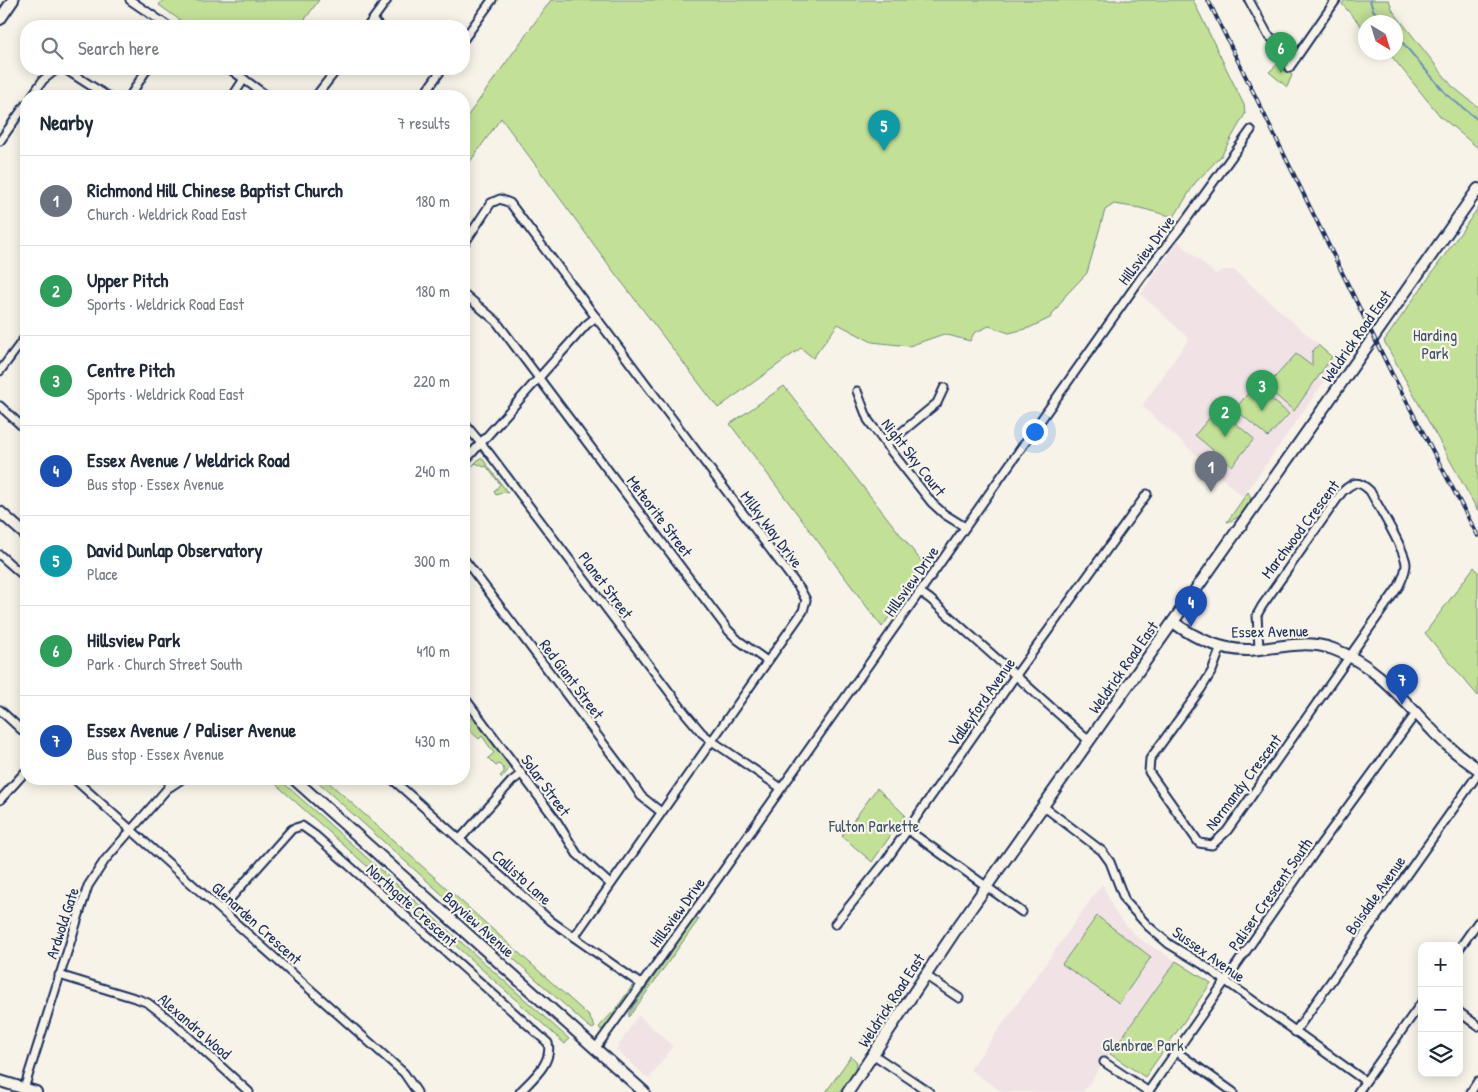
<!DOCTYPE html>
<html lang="en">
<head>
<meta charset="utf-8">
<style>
	:root { --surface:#fff; --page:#f2f2f3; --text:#1f2937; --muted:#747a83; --line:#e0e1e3; --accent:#c8321e }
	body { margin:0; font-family:"Patrick Hand",sans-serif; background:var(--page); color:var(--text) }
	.controls { position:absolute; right:15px; bottom:15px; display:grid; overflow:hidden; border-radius:10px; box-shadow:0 2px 12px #0003 }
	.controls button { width:45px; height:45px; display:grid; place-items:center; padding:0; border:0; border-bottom:1px solid var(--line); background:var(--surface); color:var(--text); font:25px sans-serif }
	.compass { position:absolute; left:1358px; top:15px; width:45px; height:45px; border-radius:50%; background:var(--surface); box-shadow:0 2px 12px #0003; rotate:142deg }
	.you { position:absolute; left:1034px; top:431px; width:18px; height:18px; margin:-12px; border:4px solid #fff; border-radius:50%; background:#1a73e8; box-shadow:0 0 0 8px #1a73e833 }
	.badge { display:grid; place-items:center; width:32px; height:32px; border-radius:50%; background:var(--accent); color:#fff; font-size:16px; font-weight:700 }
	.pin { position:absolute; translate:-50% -41px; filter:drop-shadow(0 1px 2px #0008) }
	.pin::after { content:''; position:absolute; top:26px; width:18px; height:15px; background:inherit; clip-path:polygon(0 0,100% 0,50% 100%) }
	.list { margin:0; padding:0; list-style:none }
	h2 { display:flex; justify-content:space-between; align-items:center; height:65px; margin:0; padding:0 20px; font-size:21px }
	h2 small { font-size:16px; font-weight:400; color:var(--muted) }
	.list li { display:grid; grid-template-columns:32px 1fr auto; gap:15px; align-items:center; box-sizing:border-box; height:90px; padding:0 20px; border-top:1px solid var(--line) }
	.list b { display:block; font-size:19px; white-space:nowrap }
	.list p { margin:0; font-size:16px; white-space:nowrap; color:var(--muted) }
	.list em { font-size:16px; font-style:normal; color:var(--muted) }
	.icon { flex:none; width:28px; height:28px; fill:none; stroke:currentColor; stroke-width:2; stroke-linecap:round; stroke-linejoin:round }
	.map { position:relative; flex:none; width:1478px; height:1092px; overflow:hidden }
	.search { position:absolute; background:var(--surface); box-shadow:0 2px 12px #0003; left:20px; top:20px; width:450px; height:55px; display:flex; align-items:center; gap:12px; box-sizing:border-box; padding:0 18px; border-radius:20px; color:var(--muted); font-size:19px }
	.panel { position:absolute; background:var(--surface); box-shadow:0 2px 12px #0003; left:20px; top:90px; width:450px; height:695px; border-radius:20px }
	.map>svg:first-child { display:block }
	.built { fill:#f1e2e6 }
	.green { fill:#c3e097; stroke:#6f887a }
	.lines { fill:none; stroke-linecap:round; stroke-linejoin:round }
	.stream { stroke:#6b90bd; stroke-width:2 }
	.street-casing { stroke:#1b2f5e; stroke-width:11 }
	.secondary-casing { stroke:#1b2f5e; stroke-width:14 }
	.street { stroke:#f7f3e8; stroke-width:7 }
	.secondary { stroke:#f7f3e8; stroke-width:10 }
	.rail-casing { stroke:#1b2f5e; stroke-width:4 }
	.rail { stroke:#f7f3e8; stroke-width:2; stroke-dasharray:5.5; stroke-linecap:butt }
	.labels { text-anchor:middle; stroke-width:4.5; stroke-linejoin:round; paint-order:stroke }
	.street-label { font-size:16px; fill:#1b2f5e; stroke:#f7f3e8 }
	.park-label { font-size:16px; fill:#3d5269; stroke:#f7f3e8 }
</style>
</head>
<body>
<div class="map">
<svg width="1478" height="1092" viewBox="0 0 1478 1092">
	<rect width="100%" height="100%" fill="#f7f3e8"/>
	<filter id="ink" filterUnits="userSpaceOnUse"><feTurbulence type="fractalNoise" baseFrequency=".02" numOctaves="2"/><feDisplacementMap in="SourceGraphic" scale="10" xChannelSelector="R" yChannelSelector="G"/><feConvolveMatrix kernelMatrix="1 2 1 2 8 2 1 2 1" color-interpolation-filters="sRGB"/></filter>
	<g filter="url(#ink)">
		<g class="built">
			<path d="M1178,241l37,33 8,-4h11l104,92 -95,135 -101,-91 47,-67 -48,-45z"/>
			<path d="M1102,884l15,31 21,23 38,23 -93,131h-80l-33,-22z"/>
			<path d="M638,1015l35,31 -24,33 -33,-29z"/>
		</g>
		<g class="green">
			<path d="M163,0h156l-19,26h-112l-29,-21z"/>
			<path d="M551,0h642l51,105 1,9 -24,42 -26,27 -21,34 -34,-9 -26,-4 -9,6 -18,63 -21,22 -16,23 -21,10 -20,5 -20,-7 -15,7 -4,8 -26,-7 -35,12 -37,-4 -34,-18 -25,34 -12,-10 -83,60 -104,-136 -113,-154 -37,52v-49z"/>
			<path d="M1345,0h44l4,11 59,75 26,21v41l-38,-32 -51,-63 7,-1v-30h-30l-1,8 -23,-26z"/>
			<path d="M1280,62l12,13 -5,12 -18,-15z"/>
			<path d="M1478,208v303l-94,-170z"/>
			<path d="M1318,345l14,12 -38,54 -28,-24 30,-33 16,12v-14z"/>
			<path d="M1255,385l34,29 -21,23 -33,-28z"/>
			<path d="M784,386l141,180 -43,61 -152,-203z"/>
			<path d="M1218,408l36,31 -22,27 -37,-31z"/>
			<path d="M480,458h2l26,35 -4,-1 -8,3 -2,-3 6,-8 -14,-18 -2,1 -8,-4 -4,3z"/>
			<path d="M1248,492c9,13 -9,27 -21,30z"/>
			<path d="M1474,567l4,5v124l-53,-63z"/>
			<path d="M472,717l38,50 -8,11 -2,-2 4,-4v-3l-5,-5 -3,2 -8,-8 6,-5 -12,-17 -3,3 -13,-12 -2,1v-3z"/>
			<path d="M270,779h9l290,260 -4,5z"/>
			<path d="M314,779h11l263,236 7,12 -2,2 -5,-3z"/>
			<path d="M877,788l28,27 -33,47 -30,-26z"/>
			<path d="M1097,916l54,41 -32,46 -57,-39z"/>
			<path d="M694,919h5l-70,98v-4z"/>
			<path d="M1176,961l35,22 -66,94 -35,-23z"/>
			<path d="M632,986h1l-2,7 -23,32 -7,5 -2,-3 17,-18z"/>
			<path d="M895,993l8,6c-5,8 -9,16 -19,10z"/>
			<path d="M880,1015l5,4c2,10 -7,21 -15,26h-4l-5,-3z"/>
			<path d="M851,1056l6,6 -2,9 -15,21h-14z"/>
		</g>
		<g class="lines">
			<g class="stream">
				<path d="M1370,0l3,10 11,12"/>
				<path d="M1396,35l51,60 31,25"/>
			</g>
			<defs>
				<g id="street">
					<path d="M130,0l38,26"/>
					<path d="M1249,0l19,35 28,23"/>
					<path d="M372,21l7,5"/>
					<path d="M368,26l19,-26"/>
					<path d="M464,39l28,-39"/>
					<path d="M1289,68l47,-68"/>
					<path d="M65,69l42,27"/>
					<path d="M230,69l37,27"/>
					<path d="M32,96l11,-16 14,-11"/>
					<path d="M130,96l17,-27"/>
					<path d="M233,96l11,-17"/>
					<path d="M316,96l21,-27"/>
					<path d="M423,96l19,-27"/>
					<path d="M0,141l26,-37"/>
					<path d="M464,244l27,-41 9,-4 10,4 290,386 6,11 -3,11 -229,326"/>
					<path d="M464,294l32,27 232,309 10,10 29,21"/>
					<path d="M0,371l26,-35"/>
					<path d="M857,391l11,29 23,31 41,52 12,11 21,13"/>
					<path d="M0,406l26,24"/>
					<path d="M464,423l25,30 197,261 16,19 10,8 69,47"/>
					<path d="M886,445l51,-42 7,-15"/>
					<path d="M464,462l122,-137 10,-8"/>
					<path d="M0,555l26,23"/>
					<path d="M464,559l161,213 16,24 20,16"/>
					<path d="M920,592l10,7 159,142"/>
					<path d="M1221,647l-9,24 -11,18 -51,70 -1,13 50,71 13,2 15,-14 172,-245c3,-7 7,-14 7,-22 -1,-14 -28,-58 -36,-73 -12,-12 -17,-9 -28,1l-80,114 -5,9 2,33"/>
					<path d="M464,697l92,123 21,34 33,30"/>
					<path d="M0,710l26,24"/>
					<path d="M464,711l6,-5"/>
					<path d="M74,779l330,294 13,19"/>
					<path d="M392,779l159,142 91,64"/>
					<path d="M170,787l12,-8"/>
					<path d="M0,800l26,-29"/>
					<path d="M1043,806l59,45 8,11 15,39 23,25 21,18 33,20 163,117"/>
					<path d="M908,830l114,82"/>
					<path d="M460,839l52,-58 9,-7"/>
					<path d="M221,909l71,-80 10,-3 14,10 232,207c5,20 -16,36 -28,49"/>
					<path d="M835,924l50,-62 126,-180 136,-188"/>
					<path d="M1459,949l19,-27"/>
					<path d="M59,975l79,24 10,4 21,16 80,73"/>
					<path d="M925,975l34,23"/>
					<path d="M1459,1012l19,14"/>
					<path d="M1295,1032l183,-258"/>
					<path d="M595,1049l121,-168 425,-603 40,-51 70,-97"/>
					<path d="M1177,1052l56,40"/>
					<path d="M874,1055l55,37"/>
					<path d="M1104,1062l45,30"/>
					<path d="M23,1092l65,-206 17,-26 62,-71 6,-10"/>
					<path d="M1148,1092l167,-240 102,-140"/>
					<path d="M1358,1092l64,-90"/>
					<path d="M1471,1092l7,-11"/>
				</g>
				<g id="secondary">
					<path d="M0,19l13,-19"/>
					<path d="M0,512l26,23"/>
					<path d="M1173,622c23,17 48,29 77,28 28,-2 55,-11 83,-1 48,17 76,60 112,94 10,10 22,18 33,26"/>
					<path d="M294,779l350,313"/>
					<path d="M0,1081l36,11"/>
					<path d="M848,1092l107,-161 523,-742"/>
				</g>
			</defs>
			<use href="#street" class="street-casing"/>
			<use href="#secondary" class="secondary-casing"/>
			<use href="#street" class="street"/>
			<use href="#secondary" class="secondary"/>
			<defs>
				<path id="rail" d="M1208,0l184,374 86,162"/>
			</defs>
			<use href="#rail" class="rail-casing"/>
			<use href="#rail" class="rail"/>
		</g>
	</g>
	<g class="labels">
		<g class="street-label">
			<text transform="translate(1146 250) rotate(-53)" y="6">Hillsview Drive</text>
			<text transform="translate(1356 336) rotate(-55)" y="6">Weldrick Road East</text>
			<text transform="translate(914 457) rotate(52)" y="6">Night Sky Court</text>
			<text transform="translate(660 516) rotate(53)" y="6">Meteorite Street</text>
			<text transform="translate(772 529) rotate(53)" y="6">Milky Way Drive</text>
			<text transform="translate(1300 529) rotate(-53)" y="6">Marchwood Crescent</text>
			<text transform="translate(911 581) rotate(-55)" y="6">Hillsview Drive</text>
			<text transform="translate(606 585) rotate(53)" y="6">Planet Street</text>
			<text transform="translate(1270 631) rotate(-1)" y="6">Essex Avenue</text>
			<text transform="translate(1123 667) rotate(-55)" y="6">Weldrick Road East</text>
			<text transform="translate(572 679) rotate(53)" y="6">Red Giant Street</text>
			<text transform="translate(981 702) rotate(-55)" y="6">Valleyford Avenue</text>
			<text transform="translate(1243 782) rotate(-53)" y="6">Normandy Crescent</text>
			<text transform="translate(546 785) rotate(54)" y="6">Solar Street</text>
			<text transform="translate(522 877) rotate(42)" y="6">Callisto Lane</text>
			<text transform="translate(1270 894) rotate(-55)" y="6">Paliser Crescent South</text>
			<text transform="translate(1375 895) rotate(-55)" y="6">Boisdale Avenue</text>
			<text transform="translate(412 905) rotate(42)" y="6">Northgate Crescent</text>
			<text transform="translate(677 912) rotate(-54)" y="6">Hillsview Drive</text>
			<text transform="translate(62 923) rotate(-72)" y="6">Ardwold Gate</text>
			<text transform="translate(257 923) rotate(42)" y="6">Glenarden Crescent</text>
			<text transform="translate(479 924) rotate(42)" y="6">Bayview Avenue</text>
			<text transform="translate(1209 954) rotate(35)" y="6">Sussex Avenue</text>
			<text transform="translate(891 1000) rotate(-57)" y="6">Weldrick Road East</text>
			<text transform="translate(195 1026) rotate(41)" y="6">Alexandra Wood</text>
		</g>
		<g class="park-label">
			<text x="1435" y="341">Harding<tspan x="1435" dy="18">Park</tspan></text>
			<text x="874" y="832">Fulton Parkette</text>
			<text x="1143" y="1051">Glenbrae Park</text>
		</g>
	</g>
</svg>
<div class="controls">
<button>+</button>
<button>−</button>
<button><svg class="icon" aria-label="layers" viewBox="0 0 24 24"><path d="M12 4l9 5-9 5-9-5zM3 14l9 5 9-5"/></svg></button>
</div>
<svg class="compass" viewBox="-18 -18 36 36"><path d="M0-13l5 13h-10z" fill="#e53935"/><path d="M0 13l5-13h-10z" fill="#747a83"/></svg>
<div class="you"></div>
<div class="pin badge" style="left:1211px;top:492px;background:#6b7280">1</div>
<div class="pin badge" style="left:1225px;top:437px;background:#2e9e5b">2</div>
<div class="pin badge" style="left:1262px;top:411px;background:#2e9e5b">3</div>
<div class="pin badge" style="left:1191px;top:627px;background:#1a4fb4">4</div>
<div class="pin badge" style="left:884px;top:151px;background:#0f9aa8">5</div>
<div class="pin badge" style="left:1281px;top:73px;background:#2e9e5b">6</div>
<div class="pin badge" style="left:1402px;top:705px;background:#1a4fb4">7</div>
<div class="search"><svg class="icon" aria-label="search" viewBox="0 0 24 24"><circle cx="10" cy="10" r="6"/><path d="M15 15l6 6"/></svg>Search here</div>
<section class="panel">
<h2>Nearby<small>7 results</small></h2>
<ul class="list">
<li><span class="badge" style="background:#6b7280">1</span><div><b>Richmond Hill Chinese Baptist Church</b><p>Church · Weldrick Road East</p></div><em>180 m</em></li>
<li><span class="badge" style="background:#2e9e5b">2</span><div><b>Upper Pitch</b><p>Sports · Weldrick Road East</p></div><em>180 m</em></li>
<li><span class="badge" style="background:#2e9e5b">3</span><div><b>Centre Pitch</b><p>Sports · Weldrick Road East</p></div><em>220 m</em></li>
<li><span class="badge" style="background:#1a4fb4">4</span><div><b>Essex Avenue / Weldrick Road</b><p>Bus stop · Essex Avenue</p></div><em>240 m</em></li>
<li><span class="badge" style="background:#0f9aa8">5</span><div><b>David Dunlap Observatory</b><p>Place</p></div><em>300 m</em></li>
<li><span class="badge" style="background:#2e9e5b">6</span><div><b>Hillsview Park</b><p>Park · Church Street South</p></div><em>410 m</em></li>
<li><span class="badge" style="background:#1a4fb4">7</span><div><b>Essex Avenue / Paliser Avenue</b><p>Bus stop · Essex Avenue</p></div><em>430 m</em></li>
</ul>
</section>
</div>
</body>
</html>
